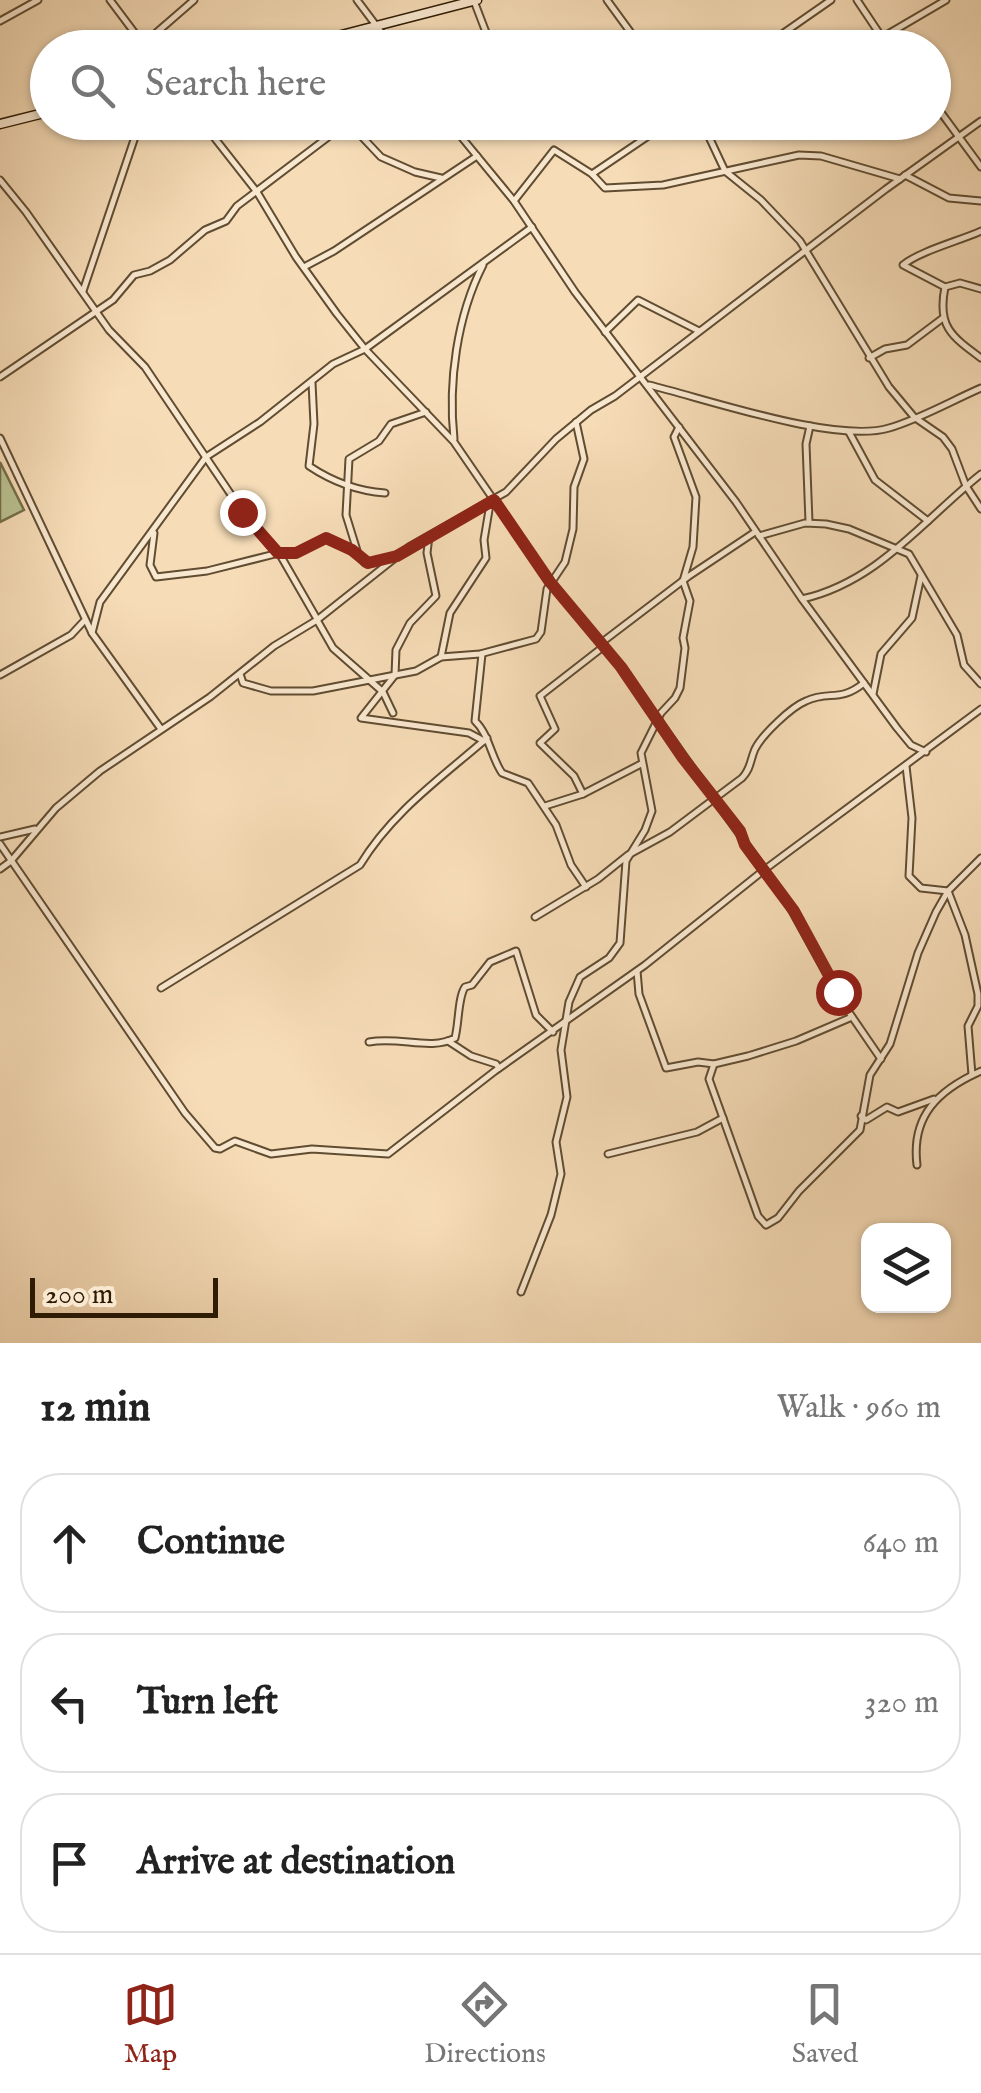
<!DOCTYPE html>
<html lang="en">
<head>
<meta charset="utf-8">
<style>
	:root { --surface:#fff; --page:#f6f6f6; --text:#222; --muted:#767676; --line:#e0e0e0; --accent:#8f2418 }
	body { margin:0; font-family:"IM FELL English",serif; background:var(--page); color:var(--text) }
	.controls { position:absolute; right:30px; bottom:30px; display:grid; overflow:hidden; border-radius:20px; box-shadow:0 2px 8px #0004 }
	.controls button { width:90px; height:90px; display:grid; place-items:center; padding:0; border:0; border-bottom:2px solid var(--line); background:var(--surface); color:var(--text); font:50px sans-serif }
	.scale { position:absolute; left:30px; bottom:25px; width:188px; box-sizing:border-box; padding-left:10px; border:5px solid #2e1c04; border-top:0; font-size:28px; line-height:35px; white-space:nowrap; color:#2e1c04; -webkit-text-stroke:8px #f9e8d0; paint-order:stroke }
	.stop { position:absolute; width:30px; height:30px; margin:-22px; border:8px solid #8f2418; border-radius:50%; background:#fff }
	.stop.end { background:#8f2418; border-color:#fff; box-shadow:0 2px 10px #0008 }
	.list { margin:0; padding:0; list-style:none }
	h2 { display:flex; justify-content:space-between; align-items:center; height:130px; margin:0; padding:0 40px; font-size:42px }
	h2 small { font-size:32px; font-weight:400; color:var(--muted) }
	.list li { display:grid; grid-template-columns:65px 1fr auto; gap:30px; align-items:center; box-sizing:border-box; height:140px; margin:0 20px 20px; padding:0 20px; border:2px solid var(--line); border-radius:40px }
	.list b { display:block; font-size:38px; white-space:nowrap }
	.list em { font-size:32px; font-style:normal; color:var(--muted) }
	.icon { flex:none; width:55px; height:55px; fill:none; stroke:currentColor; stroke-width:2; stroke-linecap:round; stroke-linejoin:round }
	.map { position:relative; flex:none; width:981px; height:1343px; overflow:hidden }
	.search { position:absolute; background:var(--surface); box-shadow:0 2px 8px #0004; left:30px; right:30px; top:30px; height:110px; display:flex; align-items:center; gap:25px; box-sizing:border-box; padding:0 35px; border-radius:55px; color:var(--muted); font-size:38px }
	.sheet { height:610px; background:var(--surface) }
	nav { display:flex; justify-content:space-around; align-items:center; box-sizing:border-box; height:140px; border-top:2px solid var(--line); background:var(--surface); font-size:28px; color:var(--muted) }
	nav a { display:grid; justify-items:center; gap:5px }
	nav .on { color:var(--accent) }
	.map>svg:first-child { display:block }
	.pitch { fill:#b9c191; stroke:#746e4a; stroke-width:2.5 }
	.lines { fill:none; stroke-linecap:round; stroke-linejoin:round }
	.street-casing { stroke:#604c31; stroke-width:9 }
	.secondary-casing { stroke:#2e1c04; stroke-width:11 }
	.street { stroke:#f9e8d0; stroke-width:5 }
	.secondary { stroke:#f9e8d0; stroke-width:8 }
	.route { stroke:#8f2418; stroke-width:12 }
</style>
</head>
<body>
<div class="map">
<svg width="981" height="1343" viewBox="0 0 981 1343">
	<rect width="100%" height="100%" fill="#f6dcb7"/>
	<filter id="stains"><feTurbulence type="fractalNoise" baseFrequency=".002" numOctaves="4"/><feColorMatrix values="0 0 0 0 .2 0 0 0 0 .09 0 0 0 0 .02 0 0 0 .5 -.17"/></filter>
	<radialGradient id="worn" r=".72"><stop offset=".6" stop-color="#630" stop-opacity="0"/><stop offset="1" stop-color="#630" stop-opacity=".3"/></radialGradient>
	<path class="pitch" d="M0,462l24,48 -24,12z"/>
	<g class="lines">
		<defs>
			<g id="street">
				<path d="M110,0l36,48"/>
				<path d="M357,0l36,48"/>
				<path d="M607,0l35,48"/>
				<path d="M857,0l32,48"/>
				<path d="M474,1l18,47"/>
				<path d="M0,21l38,-21"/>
				<path d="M883,37l63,-37"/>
				<path d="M132,48l24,-15 38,-33"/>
				<path d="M762,48l69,-48"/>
				<path d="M857,48l29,-4"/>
				<path d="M934,103l47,64"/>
				<path d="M202,122l55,70 39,65 41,57 28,35 89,93 96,140 71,85 165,233 58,105 37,54"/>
				<path d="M348,122l33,35 34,15 26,6"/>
				<path d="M449,122l65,79 61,91 161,210 66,97 95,129 14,17 15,7"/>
				<path d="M702,122l23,49 36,29 39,41 89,146 25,30 29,20 9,12 14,37 15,23"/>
				<path d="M592,174l77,-52"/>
				<path d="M905,175l44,23 32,3"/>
				<path d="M0,180l26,32 83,118 36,37 97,144 33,41 21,1 30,-14 26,11 13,13 29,-7"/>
				<path d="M514,201l40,-51 38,24 13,14 58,-3 136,-30 22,1 79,23"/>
				<path d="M981,231c-22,10 -61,20 -78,34l42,22 15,-4 21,6"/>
				<path d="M304,267l30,-16 143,-95"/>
				<path d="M945,287c-8,39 6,49 36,71"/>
				<path d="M83,291l57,-169"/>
				<path d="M605,332l33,-32 61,31"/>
				<path d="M869,358l16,-9 22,-4 36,-27"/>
				<path d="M0,377l113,-77 21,-25 16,-4 20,-11 35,-30 21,-9 11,-15 111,-84"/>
				<path d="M312,383l2,41 -5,42c24,16 47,25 76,27"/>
				<path d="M649,385c58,14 187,59 240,43 31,-9 62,-27 92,-40"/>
				<path d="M849,432l26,48 53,41"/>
				<path d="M0,438l92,195"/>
				<path d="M454,439c-6,-57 3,-123 29,-174"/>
				<path d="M809,522l-3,-78 4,-18"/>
				<path d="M154,533l-4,32 6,12 51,-6 72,-18 38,66"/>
				<path d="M429,536l-2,17 9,43 -26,27 -14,27 -1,25 -34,43 108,15 15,8"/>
				<path d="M759,536l46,-13 21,1 23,5 60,25 48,81 7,30 17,19"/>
				<path d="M359,557l-13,-42 3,-56 30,-18 12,-17 35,-12"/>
				<path d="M802,599c76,-17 121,-79 179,-125"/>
				<path d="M317,620l16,28 50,44 10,21"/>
				<path d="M601,643l88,-67 66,-44"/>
				<path d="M482,654l-7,67c14,13 16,36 27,52l26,10 28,42 15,40 15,22"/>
				<path d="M441,657l9,-44 36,-55 -2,-18 6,-36"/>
				<path d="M240,674l3,9 28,8h42l103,-20 25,-14 39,-3 56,-15 5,-7 6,-43 18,-27 8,-33 1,-42 10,-28 -8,-37"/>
				<path d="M0,675l71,-40 14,-15"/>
				<path d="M873,694l8,-40 31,-36 9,-42"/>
				<path d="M161,729l-69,-96 8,-31 106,-145 54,-35 73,-58 32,-15 167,-122"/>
				<path d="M906,766l6,52 -3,58 12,12 27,3 17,44 13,59v12l-10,20 4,49"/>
				<path d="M583,794l-9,-18 -34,-33 15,-14 -15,-33 63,-49"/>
				<path d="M545,806l38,-12 58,-30"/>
				<path d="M0,837l35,-8"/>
				<path d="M0,844l185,269 30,35 5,1 15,-8 36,13 41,-5 76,5 107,-83 150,-106 119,-95 217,-161"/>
				<path d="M0,869l11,-8 45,-53 44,-37 110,-74 64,-51 43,-26 92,-73 97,-55 50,-53 35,-29 24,-14 271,-207 95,-68"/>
				<path d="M535,917l63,-38 30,-24 42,-23 72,-54c9,-9 8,-18 13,-29 7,-14 36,-42 51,-48 24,-11 33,2 58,-18"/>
				<path d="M637,971l2,23 27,74 32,-6 16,2 34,-8 48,-15 56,-24"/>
				<path d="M161,988l199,-123c32,-53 81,-87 127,-127"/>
				<path d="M448,1041l23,15 25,8 3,4"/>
				<path d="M369,1042c31,-6 61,9 86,-4 4,-15 3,-41 10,-51l7,-2 18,-23 26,-11 20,64 17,17"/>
				<path d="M714,1064l-5,15 49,137 8,9 12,-7 21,-27 61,-61 10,-55 20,-31 28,-91 18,-41 12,-21 33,-33"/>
				<path d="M861,1116l5,4 21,-13 11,5 36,-13"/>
				<path d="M608,1154l89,-22 26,-14"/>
				<path d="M917,1165c-6,-49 21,-75 64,-94"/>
				<path d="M521,1292l30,-77 10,-41 -5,-32 11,-45 -6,-47 8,-48 11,-25 29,-19 11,-15 6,-82 19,-31 7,-19 -11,-58 20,-40 14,-15 5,-10 5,-40 -2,-10 7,-37 -7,-20 10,-34 3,-50 -22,-60 5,-10"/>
			</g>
			<g id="secondary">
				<path d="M291,48l186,-48"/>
				<path d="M0,124l48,-12"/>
			</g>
		</defs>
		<use href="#street" class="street-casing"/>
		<use href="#secondary" class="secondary-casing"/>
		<use href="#street" class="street"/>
		<use href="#secondary" class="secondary"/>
	</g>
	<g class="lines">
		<path class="route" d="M242,512l36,41h18l30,-15 26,12 16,13 29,-7 97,-56 56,82 71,85 62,91 57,73 5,14 49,66 44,81"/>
	</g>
	<rect width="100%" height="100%" filter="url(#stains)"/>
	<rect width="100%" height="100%" fill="url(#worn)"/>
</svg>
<div class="controls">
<button><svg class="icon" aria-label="layers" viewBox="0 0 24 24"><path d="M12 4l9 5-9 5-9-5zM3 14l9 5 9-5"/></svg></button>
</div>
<div class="scale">200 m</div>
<div class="stop" style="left:838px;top:992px"></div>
<div class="stop end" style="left:242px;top:512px"></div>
<div class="search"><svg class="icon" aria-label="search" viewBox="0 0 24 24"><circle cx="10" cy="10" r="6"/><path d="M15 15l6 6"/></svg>Search here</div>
</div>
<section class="sheet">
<h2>12 min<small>Walk · 960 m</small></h2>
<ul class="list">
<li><svg class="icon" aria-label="ahead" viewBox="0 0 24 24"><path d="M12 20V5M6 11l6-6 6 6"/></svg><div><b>Continue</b></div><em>640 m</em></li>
<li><svg class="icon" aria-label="left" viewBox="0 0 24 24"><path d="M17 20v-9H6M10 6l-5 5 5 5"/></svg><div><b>Turn left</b></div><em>320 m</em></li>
<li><svg class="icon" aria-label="arrive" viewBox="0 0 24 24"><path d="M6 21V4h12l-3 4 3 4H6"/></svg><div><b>Arrive at destination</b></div></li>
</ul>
</section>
<nav>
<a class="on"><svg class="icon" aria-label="map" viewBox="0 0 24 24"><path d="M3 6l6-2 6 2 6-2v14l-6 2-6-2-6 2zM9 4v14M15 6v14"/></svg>Map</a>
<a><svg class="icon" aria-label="directions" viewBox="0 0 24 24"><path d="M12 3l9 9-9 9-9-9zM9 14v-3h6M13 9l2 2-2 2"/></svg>Directions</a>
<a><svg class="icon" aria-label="saved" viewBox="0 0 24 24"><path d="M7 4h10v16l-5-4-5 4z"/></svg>Saved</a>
</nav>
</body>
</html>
